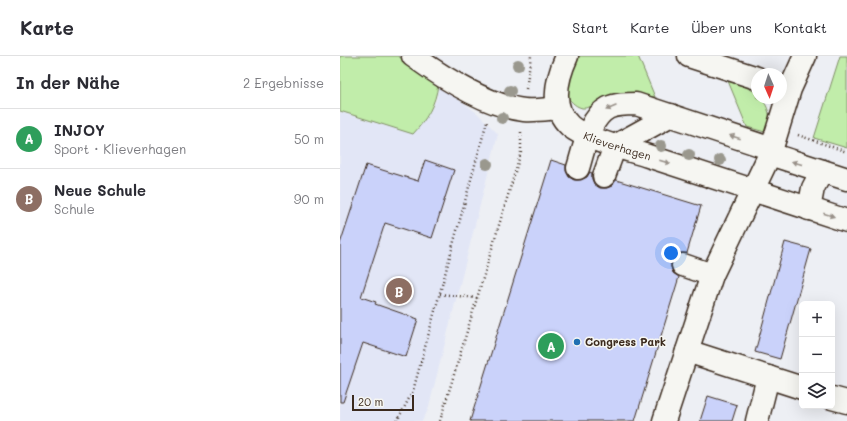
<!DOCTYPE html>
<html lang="de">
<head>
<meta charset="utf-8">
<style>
	:root { --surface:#fff; --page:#f7f7f7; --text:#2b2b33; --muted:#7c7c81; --line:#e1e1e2; --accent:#0f766e }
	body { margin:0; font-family:Mali,sans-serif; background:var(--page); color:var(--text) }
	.controls { position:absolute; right:12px; bottom:12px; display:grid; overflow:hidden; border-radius:6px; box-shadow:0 4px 16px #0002 }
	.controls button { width:36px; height:36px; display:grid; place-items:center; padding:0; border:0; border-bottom:1px solid var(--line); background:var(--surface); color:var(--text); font:20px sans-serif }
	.compass { position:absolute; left:411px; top:12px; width:36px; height:36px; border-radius:50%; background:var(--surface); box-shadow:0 4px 16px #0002; rotate:177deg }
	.scale { position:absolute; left:12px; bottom:10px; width:62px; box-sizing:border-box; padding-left:4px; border:2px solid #3b2a1e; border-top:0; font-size:11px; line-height:14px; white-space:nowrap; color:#3b2a1e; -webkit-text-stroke:3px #f6f6f2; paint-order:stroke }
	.you { position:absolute; left:331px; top:197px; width:14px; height:14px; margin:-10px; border:3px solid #fff; border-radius:50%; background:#1a73e8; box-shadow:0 0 0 6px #1a73e833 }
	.badge { display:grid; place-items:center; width:26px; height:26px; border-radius:50%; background:var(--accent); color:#fff; font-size:13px; font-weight:700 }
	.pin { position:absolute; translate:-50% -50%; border:2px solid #fff; box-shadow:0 1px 4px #0006 }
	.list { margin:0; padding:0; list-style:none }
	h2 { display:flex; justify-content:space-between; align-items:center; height:52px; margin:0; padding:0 16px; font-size:17px }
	h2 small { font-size:13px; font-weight:400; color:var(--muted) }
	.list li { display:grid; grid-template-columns:26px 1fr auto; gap:12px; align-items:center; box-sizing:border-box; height:60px; padding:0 16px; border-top:1px solid var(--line) }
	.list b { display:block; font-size:15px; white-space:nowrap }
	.list p { margin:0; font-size:13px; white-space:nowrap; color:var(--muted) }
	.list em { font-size:13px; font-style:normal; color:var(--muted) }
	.icon { flex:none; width:22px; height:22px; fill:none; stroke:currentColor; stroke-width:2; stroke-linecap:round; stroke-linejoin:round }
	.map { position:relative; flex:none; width:507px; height:365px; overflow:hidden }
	header { display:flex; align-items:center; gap:24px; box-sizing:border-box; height:56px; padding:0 20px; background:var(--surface); border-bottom:1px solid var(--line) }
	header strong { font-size:19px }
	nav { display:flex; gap:22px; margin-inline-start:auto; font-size:14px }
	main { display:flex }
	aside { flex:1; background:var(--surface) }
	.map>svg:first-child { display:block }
	.built { fill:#e2e6f6 }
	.green { fill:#c1edaa; stroke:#7e8c64 }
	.building { fill:#cad2fa; stroke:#3b2a1e }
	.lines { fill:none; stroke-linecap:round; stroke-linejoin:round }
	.minor-casing { stroke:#3b2a1e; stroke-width:25 }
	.path { stroke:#3b2a1e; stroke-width:2.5; stroke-dasharray:1 3; stroke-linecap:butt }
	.minor { stroke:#f6f6f2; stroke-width:22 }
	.tree { fill:#9a988e }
	.oneway { fill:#989088 }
	.poi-dot { fill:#1f6fb2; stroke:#f6f6f2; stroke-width:1.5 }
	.labels { text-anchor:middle; stroke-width:3; stroke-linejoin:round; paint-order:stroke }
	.street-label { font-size:11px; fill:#3b2a1e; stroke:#f6f6f2 }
	.poi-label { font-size:11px; font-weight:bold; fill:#3b2a1e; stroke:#f6f6f2; text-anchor:start }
</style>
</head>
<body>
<header>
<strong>Karte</strong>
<nav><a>Start</a><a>Karte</a><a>Über uns</a><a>Kontakt</a></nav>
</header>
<main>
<aside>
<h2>In der Nähe<small>2 Ergebnisse</small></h2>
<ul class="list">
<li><span class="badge" style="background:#2e9e5b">A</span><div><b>INJOY</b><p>Sport · Klieverhagen</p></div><em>50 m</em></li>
<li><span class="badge" style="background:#8d6e63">B</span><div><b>Neue Schule</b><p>Schule</p></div><em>90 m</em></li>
</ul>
</aside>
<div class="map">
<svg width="507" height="365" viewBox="0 0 507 365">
	<rect width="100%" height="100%" fill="#edeff4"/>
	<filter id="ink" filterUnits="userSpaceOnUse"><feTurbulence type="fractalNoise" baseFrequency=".025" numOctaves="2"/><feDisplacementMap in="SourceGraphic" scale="8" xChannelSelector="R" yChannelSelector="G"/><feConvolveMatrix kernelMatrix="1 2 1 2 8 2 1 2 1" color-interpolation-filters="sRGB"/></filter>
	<g filter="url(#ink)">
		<path class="built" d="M98,28l39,29 21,21 -70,276 -6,11h-82v-309l73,22 7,-8 17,-27z"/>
		<g class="green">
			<path d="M0,0h58l40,28c-2,20 -12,36 -25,50l-73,-23z"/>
			<path d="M239,0h59l17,41c-17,-3 -33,-3 -50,2 -8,2 -14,10 -23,9 -8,-2 -12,-8 -17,-14l9,-33z"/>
			<path d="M500,0h7v92l-33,-10z"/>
			<path d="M388,25l18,6 9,5 2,6h4c8,9 10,19 8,32l-4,2 -18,-5z"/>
		</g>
		<g class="building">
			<path d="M85,104l29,10 -22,68 -47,-15 -24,74 15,5 -1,2 43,15 -12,38 -43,-14 -20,59h-3v-158l26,-79 52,16z"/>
			<path d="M211,104l15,5v6l3,6 5,3h7l6,-3 3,-5 2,1v6l2,5 6,4h7l5,-2 4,-6 85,26 -14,47h-7l-5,2 -4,6v6l2,6 6,4 -44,144h-165z"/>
			<path d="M445,186l26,7 -31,110 -25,-7z"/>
			<path d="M368,340l29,9 -5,16h-32z"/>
		</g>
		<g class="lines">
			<defs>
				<g id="minor">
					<path d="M73,0c29,21 75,50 111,54 11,1 23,-1 34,-2"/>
					<path id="s1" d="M227,0c-10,22 -18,51 3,70 14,13 59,24 78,30 67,22 133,43 199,65"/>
					<path d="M349,0l68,22"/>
					<path d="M430,98l77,25"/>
					<path d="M238,112c6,-19 11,-50 30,-60 8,-4 19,-4 28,-4l136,45"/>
					<path d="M264,120l11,-30 56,-31"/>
					<path d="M469,153l4,-21 9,-17"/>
					<path d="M343,209l29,10"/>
					<path d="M347,295l115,37"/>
					<path d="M492,342l15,4"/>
					<path d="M324,365l48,-146 58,-121 20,-65 15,-33"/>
					<path d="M417,365l11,-44"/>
				</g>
			</defs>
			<use href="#minor" class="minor-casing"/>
			<g class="path">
				<path d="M186,33l5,-33"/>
				<path d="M458,79l49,17"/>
				<path d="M100,238l37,4"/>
				<path d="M57,365l16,-30 74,-270"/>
				<path d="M100,365l75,-249 6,-20v-20"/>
			</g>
			<use href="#minor" class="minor"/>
		</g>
		<g class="tree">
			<circle cx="178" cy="9" r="6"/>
			<circle cx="170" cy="35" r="6"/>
			<circle cx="162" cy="62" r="6"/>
			<circle cx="321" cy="90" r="6"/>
			<circle cx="349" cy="99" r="6"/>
			<circle cx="380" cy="104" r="6"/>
			<circle cx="147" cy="108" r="6"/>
		</g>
		<defs><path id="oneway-solid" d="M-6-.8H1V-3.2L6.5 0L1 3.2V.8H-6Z"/></defs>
		<g class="oneway">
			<use href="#oneway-solid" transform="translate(271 52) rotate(157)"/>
			<use href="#oneway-solid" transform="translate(395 81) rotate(-162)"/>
			<use href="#oneway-solid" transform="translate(325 106) rotate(18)"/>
			<use href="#oneway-solid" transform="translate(457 107) rotate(-162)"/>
			<use href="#oneway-solid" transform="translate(489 159) rotate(18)"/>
		</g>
	</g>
	<circle class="poi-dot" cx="237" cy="286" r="4"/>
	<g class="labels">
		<g class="street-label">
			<text dy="4" stroke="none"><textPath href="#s1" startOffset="127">Klieverhagen</textPath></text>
		</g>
		<g class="poi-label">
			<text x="245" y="290">Congress Park</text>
		</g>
	</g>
</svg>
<div class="controls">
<button>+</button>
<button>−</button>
<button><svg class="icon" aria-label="layers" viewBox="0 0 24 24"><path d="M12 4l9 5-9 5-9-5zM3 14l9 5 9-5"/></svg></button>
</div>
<svg class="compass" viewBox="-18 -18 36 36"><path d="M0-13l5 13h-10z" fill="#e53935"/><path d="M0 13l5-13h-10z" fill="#7c7c81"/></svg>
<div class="scale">20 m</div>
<div class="you"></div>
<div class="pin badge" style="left:211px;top:290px;background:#2e9e5b">A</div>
<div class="pin badge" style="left:59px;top:235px;background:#8d6e63">B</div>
</div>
</main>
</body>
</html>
